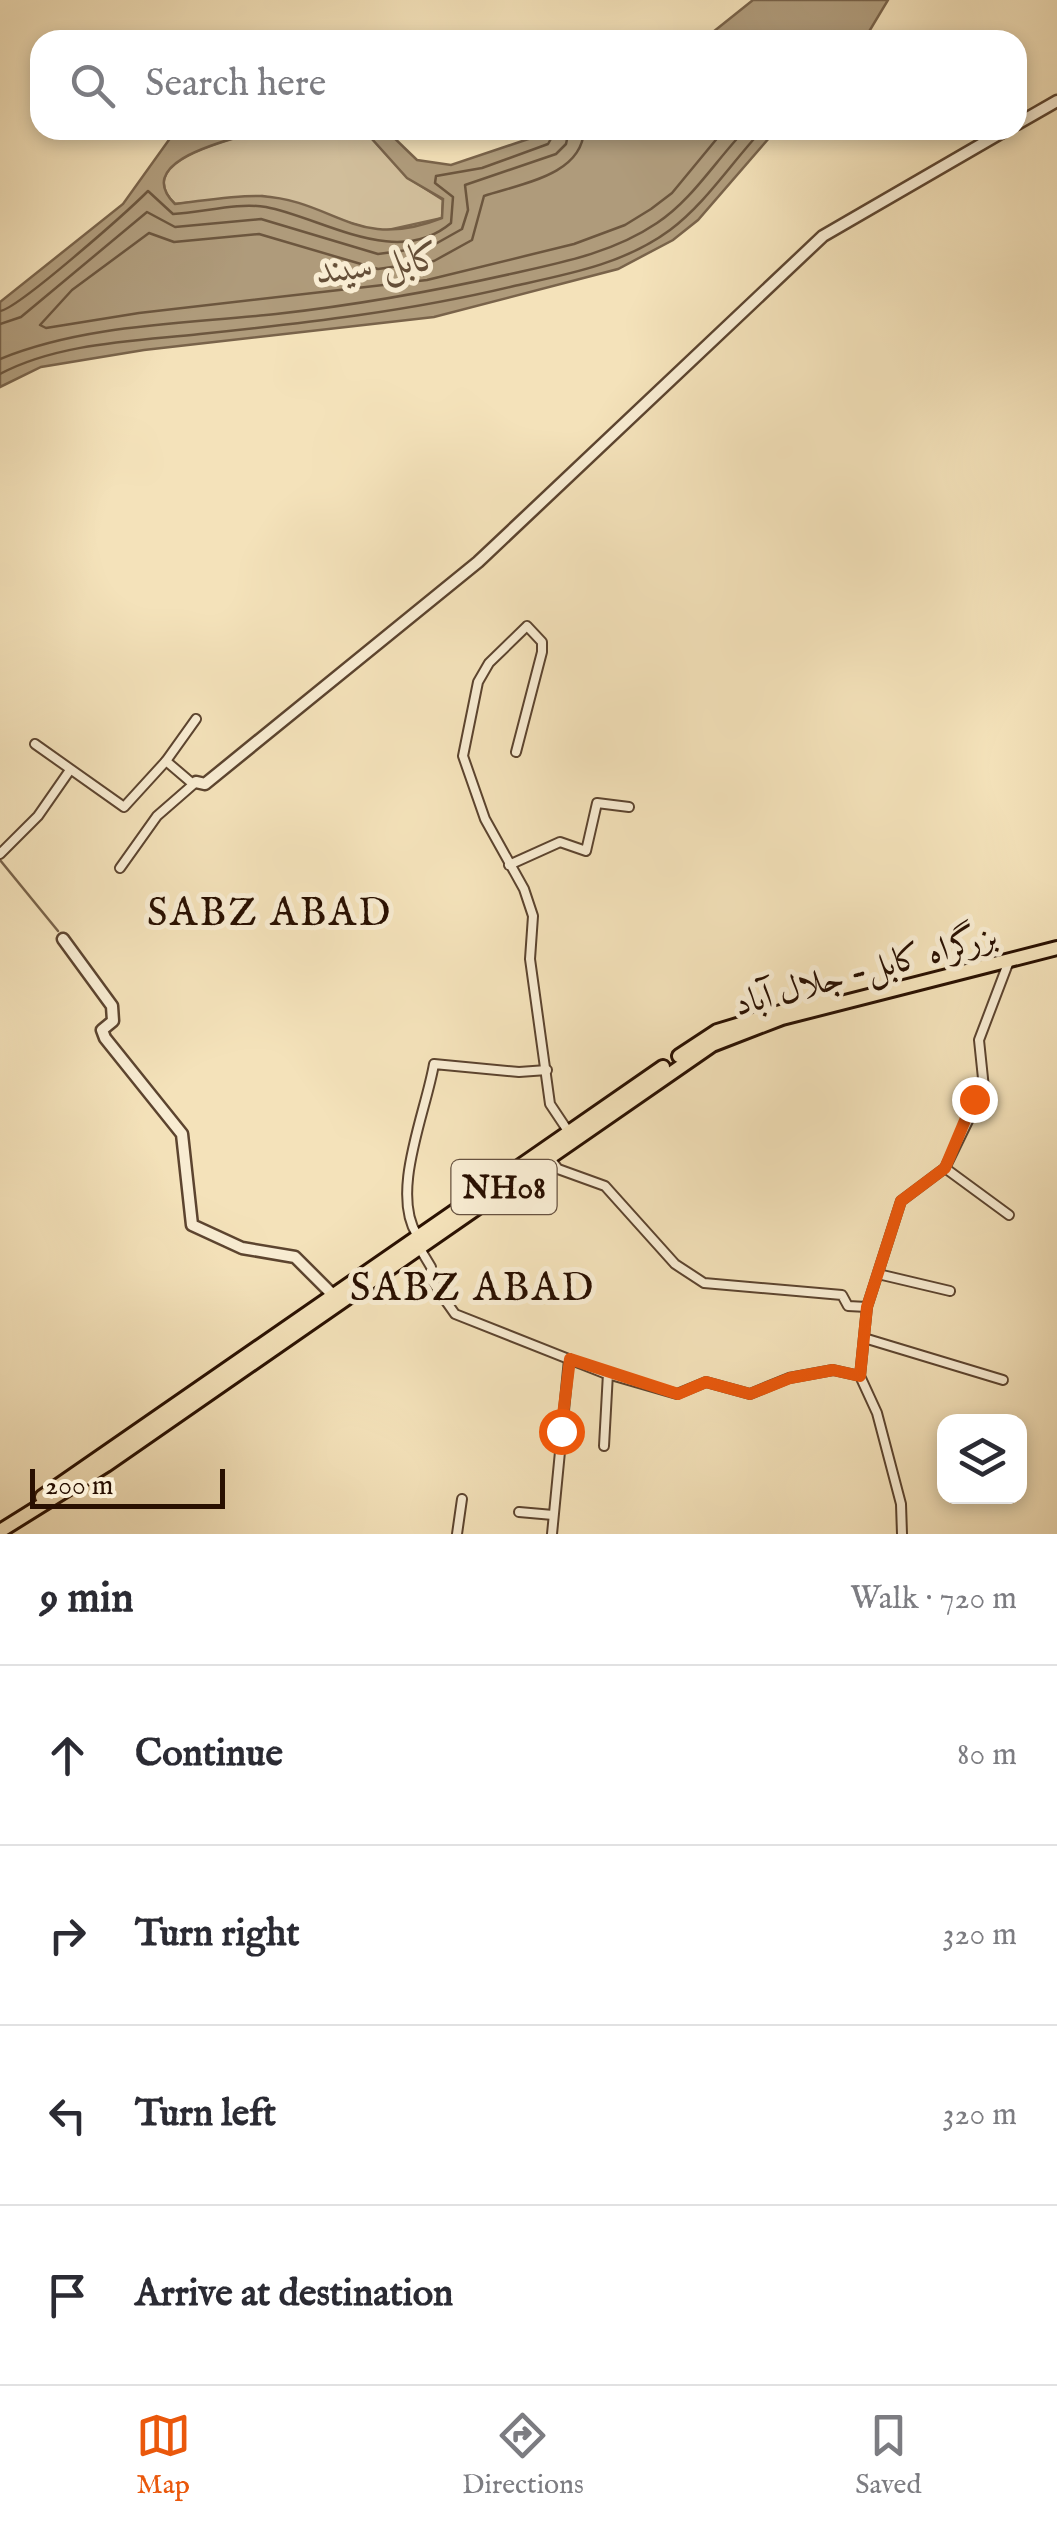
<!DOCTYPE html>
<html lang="en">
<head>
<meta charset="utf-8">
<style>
	:root { --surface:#fff; --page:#f2f2f3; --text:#2b2b33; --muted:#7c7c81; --line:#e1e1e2; --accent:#ea580c }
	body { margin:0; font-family:"IM FELL English",Amiri,serif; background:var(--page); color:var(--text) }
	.controls { position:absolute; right:30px; bottom:30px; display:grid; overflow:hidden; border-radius:20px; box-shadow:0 5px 15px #0003 }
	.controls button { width:90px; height:90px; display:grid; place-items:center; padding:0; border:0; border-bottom:2px solid var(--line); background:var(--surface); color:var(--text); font:50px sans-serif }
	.scale { position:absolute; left:30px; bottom:25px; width:195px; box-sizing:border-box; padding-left:10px; border:5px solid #291001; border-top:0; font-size:28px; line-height:35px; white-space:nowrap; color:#291001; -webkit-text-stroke:8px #f8ecd2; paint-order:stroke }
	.stop { position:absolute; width:30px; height:30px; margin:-22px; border:8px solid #ea580c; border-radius:50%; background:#fff }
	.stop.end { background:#ea580c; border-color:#fff; box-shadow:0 2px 10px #0008 }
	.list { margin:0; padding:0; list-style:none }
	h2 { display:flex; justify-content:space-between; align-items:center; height:130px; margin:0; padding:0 40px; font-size:42px }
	h2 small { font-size:32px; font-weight:400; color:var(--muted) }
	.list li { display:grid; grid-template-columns:65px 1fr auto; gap:30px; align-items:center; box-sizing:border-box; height:180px; padding:0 40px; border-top:2px solid var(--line) }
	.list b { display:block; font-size:38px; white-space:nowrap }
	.list em { font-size:32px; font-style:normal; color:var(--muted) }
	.icon { flex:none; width:55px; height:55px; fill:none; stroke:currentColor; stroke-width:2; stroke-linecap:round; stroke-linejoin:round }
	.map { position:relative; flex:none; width:1057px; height:1534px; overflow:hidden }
	.search { position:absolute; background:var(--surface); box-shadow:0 5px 15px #0003; left:30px; right:30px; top:30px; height:110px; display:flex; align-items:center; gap:25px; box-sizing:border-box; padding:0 35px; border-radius:30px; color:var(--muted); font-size:38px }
	.sheet { height:850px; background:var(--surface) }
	nav { display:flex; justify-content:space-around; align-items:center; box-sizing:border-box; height:140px; border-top:2px solid var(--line); background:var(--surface); font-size:28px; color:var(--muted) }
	nav a { display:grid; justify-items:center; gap:5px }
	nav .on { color:var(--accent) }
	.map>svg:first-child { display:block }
	.green { fill:#d1be9b; stroke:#7d674e; stroke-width:2.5 }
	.water { fill:#af9b7b; stroke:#79634a; stroke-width:2.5 }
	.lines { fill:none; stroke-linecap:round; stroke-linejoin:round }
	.shore { stroke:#6c563e; stroke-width:2.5 }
	.stream { stroke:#79634a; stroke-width:2.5 }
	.minor-casing { stroke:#5c442f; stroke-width:12 }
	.tertiary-casing { stroke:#5c442f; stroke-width:15 }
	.trunk-casing { stroke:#291001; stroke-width:18 }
	.minor { stroke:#f8ecd2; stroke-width:8 }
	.tertiary { stroke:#f8ecd2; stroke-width:10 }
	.trunk { stroke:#f4e2ba; stroke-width:12 }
	.route { stroke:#ea580c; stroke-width:12 }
	.labels { text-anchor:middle; stroke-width:10; stroke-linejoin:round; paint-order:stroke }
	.shield { fill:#f8ecd2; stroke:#675240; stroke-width:2.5 }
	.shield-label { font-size:32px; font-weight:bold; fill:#291001 }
	.street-label { font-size:35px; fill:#291001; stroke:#f8ecd2 }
	.water-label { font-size:38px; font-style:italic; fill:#654f38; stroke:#f8ecd2 }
	.quarter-label { font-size:40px; letter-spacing:2.5px; fill:#291001; stroke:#f8ecd2 }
</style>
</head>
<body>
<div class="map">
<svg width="1057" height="1534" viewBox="0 0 1057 1534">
	<rect width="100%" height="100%" fill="#f4e2ba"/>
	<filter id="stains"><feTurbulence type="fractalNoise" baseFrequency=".002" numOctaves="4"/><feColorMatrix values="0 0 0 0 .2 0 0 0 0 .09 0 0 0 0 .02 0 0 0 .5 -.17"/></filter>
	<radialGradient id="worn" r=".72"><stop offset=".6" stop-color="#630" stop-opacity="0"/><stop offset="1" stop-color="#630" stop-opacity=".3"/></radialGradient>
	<path class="green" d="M262,130h102l43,47 36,23 -1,18 -63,14 -116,-36 -88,8c-45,-44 58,-64 87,-74z"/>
	<g class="water">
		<path d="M753,0h135l-24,40h-161z"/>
		<path d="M176,130h86c-29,9 -132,30 -87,74 27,-3 58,-9 86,-8 75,5 95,56 181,22l1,-19 -36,-21 -43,-48h22l31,30 34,5 104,-35h221l-78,90 -25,20 -55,29 -184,48 -290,33 -103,17 -41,20v-85l123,-98z"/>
	</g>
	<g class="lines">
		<g class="shore">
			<path d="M584,130c-2,46 -65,54 -100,66l-12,44 -38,21 -56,8 -119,-35 -85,8 -25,-9 -77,57 -32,35 6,3 93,-15 288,-33 147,-36 51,-19 26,-16 21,-16 52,-63"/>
			<path d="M0,311c18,-2 129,-101 148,-120l25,23c29,-1 63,-12 93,-7 57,11 131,62 185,16l2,-26 -18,-14 1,-7 46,-8 66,-24 8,-14"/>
			<path d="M0,324l21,-7 126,-105 28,15 86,-8 117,35 52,-7 32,-18 6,-19 -3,-25 91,-31 10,-10 3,-14"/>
			<path d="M0,359c86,-35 185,-35 276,-45 81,-9 159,-23 239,-41 50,-11 99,-21 142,-50 35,-23 59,-63 88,-93"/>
			<path d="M0,374c58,-31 135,-33 200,-40 106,-11 210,-23 314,-48 55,-12 110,-22 156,-56 36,-27 62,-68 92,-100"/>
		</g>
		<path class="stream" d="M0,860l58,71"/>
		<defs>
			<g id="minor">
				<path d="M35,744l89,63 42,-46 30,-42"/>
				<path d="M516,752l26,-100v-10l-15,-16 -38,37 -11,19 -15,74 22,63 39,70 9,27 -3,43 20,145 18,27"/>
				<path d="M166,761l27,23"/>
				<path d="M0,854l38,-38 32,-46"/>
				<path d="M509,865l51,-23 26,9 11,-48 32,4"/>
				<path d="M120,868l37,-52 39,-34"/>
				<path d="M548,1156l10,13 47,17 70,78 29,19 138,12 6,11 19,1 34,-106 44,-33 39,-80 -5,-48 30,-79"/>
				<path d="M945,1168l64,47"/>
				<path d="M417,1235c-27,-43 9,-123 17,-171l85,8 28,-2"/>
				<path d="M419,1247l12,20v13l24,34 149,59 73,21 29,-12 44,12 39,-16 44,-8 27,6"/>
				<path d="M878,1274l72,17"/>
				<path d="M867,1307l-7,69 17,37 24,91 1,30"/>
				<path d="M864,1338l139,42"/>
				<path d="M604,1446l4,-73"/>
				<path d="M519,1512l34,3"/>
				<path d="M457,1534l5,-35"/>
				<path d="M552,1534l17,-175"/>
			</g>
			<g id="tertiary">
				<path d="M1017,124l40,-23"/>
				<path d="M196,782l9,2 273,-222 345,-326 183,-106"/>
				<path d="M63,939l49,67 1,15 -11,9 3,8 77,96 10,91 50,23 53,9 37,37"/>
			</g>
			<g id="trunk">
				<path d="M679,1056l38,-25 114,-34"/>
				<path d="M42,1497l621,-430"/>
				<path d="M0,1531l106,-66 606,-420 70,-27 275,-70"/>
			</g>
		</defs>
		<use href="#minor" class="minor-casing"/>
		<use href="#tertiary" class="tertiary-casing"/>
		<use href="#trunk" class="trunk-casing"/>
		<use href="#minor" class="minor"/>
		<use href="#tertiary" class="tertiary"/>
		<use href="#trunk" class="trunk"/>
	</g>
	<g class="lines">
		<path class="route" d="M561,1431l9,-72 108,35 28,-12 44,12 40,-16 43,-8 27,6 7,-69 34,-106 44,-33 29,-69"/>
	</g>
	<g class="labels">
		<rect class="shield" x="451.5" y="1160" width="105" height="54" rx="8"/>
		<g class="shield-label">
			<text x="504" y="1198">NH08</text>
		</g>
		<g class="street-label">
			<text transform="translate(865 969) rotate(-15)" y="12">بزرگراه کابل- جلال آباد</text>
		</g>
		<g class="water-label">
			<text transform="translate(379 263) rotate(-7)" y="13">کابل سيند</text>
		</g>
		<g class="quarter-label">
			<text x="270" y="925">SABZ ABAD</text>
			<text x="473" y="1300">SABZ ABAD</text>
		</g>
	</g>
	<rect width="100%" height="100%" filter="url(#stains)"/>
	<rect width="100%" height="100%" fill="url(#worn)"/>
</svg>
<div class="controls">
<button><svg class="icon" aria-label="layers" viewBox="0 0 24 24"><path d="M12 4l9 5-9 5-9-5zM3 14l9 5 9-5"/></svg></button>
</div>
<div class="scale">200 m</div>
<div class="stop" style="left:561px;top:1431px"></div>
<div class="stop end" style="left:974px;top:1099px"></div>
<div class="search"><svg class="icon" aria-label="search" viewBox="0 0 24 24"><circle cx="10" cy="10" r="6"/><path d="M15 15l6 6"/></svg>Search here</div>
</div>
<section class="sheet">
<h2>9 min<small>Walk · 720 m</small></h2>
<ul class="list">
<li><svg class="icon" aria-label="ahead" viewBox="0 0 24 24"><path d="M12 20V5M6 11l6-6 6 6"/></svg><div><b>Continue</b></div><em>80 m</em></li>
<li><svg class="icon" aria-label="right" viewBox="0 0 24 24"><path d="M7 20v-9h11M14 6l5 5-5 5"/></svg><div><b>Turn right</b></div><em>320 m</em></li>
<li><svg class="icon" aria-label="left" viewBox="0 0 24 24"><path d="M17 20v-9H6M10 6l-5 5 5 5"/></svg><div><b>Turn left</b></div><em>320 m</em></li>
<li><svg class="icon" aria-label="arrive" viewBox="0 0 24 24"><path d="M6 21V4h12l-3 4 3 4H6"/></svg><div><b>Arrive at destination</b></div></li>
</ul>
</section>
<nav>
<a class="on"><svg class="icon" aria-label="map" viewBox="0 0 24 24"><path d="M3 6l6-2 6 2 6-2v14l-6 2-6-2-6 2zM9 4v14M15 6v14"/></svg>Map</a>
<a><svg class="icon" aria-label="directions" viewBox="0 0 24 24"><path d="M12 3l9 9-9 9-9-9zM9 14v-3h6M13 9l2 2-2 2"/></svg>Directions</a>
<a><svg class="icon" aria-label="saved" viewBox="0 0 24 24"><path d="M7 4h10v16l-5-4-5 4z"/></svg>Saved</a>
</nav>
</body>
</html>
